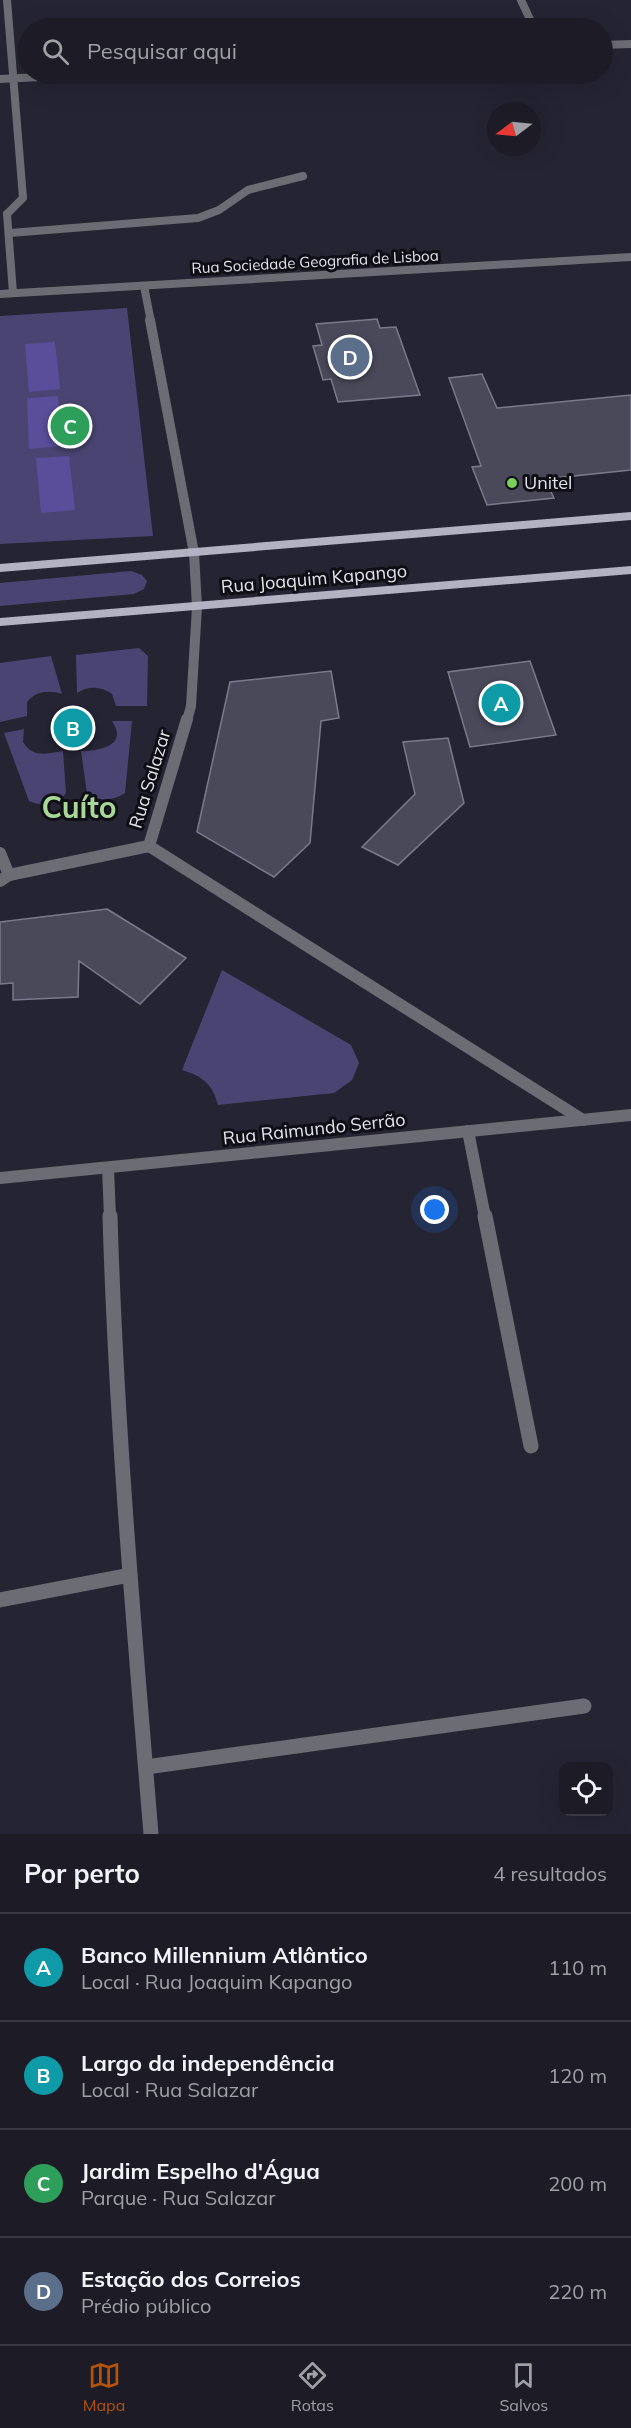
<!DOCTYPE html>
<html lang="pt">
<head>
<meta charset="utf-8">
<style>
	:root { --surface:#1c1b26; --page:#25242e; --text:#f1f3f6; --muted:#a0a1a7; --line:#3a3943; --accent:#b45309 }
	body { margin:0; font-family:Mulish,sans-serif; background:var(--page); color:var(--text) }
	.controls { position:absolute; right:18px; bottom:18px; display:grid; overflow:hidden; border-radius:12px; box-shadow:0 6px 24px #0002 }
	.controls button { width:54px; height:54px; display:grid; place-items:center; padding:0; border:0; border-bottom:2px solid var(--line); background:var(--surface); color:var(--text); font:30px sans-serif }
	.compass { position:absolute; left:487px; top:102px; width:54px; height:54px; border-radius:50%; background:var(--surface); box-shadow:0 6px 24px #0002; rotate:254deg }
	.you { position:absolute; left:435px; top:1210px; width:21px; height:21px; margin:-15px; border:4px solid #fff; border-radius:50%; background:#1a73e8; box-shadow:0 0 0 9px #1a73e833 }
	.badge { display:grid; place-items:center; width:39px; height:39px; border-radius:50%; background:var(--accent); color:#fff; font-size:20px; font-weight:700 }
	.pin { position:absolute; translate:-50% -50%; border:3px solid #fff; box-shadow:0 2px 6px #0006 }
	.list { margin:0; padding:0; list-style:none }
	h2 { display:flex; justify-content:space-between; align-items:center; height:78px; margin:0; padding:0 24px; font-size:26px }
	h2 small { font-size:20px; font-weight:400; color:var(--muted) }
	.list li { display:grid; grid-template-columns:39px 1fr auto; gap:18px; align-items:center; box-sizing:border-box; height:108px; padding:0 24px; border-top:2px solid var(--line) }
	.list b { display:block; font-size:22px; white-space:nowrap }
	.list p { margin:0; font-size:20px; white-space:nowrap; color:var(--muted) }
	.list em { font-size:20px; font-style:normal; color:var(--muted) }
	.icon { flex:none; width:33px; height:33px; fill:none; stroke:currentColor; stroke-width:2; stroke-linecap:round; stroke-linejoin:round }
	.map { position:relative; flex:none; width:631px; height:1834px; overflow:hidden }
	.search { position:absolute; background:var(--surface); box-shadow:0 6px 24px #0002; left:18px; right:18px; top:18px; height:66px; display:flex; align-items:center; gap:15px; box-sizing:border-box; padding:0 21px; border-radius:33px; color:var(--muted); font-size:22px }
	.sheet { height:510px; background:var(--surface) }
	nav { display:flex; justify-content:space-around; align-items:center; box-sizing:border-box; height:84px; border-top:2px solid var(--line); background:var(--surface); font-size:16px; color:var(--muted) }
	nav a { display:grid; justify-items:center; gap:3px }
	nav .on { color:var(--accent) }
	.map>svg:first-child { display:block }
	.green { fill:#4a4472 }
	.water { fill:#5a4e9b }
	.building { fill:#4a495a; stroke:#7b7a8d; stroke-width:1.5 }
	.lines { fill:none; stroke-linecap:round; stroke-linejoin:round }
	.lane-far2 { stroke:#6c6c74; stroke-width:8 }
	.lane-far1 { stroke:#6c6c74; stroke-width:12 }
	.lane { stroke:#6c6c74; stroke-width:15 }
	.street-far3 { stroke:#6c6c74; stroke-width:8 }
	.street-far2 { stroke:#6c6c74; stroke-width:10 }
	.street-far1 { stroke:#6c6c74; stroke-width:12 }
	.street { stroke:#6c6c74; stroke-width:15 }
	.primary { fill:#b3b2c3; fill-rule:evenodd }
	.poi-dot { fill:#78d158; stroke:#0f0e15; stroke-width:2 }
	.labels { text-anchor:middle; stroke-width:6; stroke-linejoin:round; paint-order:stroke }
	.far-street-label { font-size:15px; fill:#e3e3ee; stroke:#0f0e15 }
	.poi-label { font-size:18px; fill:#e3e3ee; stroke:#0f0e15; text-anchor:start }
	.street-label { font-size:18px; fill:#e3e3ee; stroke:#0f0e15 }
	.town-label { font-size:30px; font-weight:bold; fill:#a8d898; stroke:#0f0e15 }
</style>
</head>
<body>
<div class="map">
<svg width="631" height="1834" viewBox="0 0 631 1834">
	<rect width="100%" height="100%" fill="#252433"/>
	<g class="green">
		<path d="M127,308l26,228 -153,8v-228z"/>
		<path d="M131,571l11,4 5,6 -3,8 -10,5 -134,12v-23z"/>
		<path d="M139,648l9,8 -1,50h-31l-4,-12c-11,-8 -24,-8 -35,-1l-1,-38z"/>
		<path d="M51,656l11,38c-13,-4 -26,-3 -35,8v14l-27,6v-59z"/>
		<path d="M112,721h20l-7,72c-12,8 -26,9 -38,0l-6,-42c17,0 48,-5 31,-30z"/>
		<path d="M24,729l-1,13c10,16 23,12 40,9l3,42c-9,12 -23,14 -37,8l-25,-68z"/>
		<path d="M222,970l129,75 8,18 -7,17 -18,13 -116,12c-5,-20 -15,-29 -36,-35z"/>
	</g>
	<g class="water">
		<path d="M55,342l5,47 -31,3 -4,-48z"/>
		<path d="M58,396l4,50 -33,3 -2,-51z"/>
		<path d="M69,456l6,54 -34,3 -5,-55z"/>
	</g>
	<g class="building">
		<path d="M377,319l3,9 16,-1 24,68 -82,7 -7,-23 -8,1 -10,-34 9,-1 -6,-21z"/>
		<path d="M482,374l15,34 134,-13v75l-86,9 9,19 -67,7 -15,-38 9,-1 -32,-88z"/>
		<path d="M530,661l26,74 -86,12 -22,-75z"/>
		<path d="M331,671l8,47 -18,3 -11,122 -36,34 -77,-45 33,-150z"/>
		<path d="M448,738l16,65 -66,62 -36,-18 53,-53 -12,-52z"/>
		<path d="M107,909l79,49 -46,46 -61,-43 -1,36 -65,3v-17l-13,1v-62z"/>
	</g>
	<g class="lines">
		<path class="lane-far2" d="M10,233l188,-15 21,-8 29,-20 55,-14"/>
		<path class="lane-far1" d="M468,1131l17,86"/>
		<g class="lane">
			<path d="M485,1216l46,230"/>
			<path d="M0,1600l130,-25"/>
			<path d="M146,1767l438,-61"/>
		</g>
		<g class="street-far3">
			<path d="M7,0l16,198 -16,16"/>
			<path d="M521,0l13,28"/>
			<path d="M602,45l29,-1"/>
			<path d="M0,79l102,-5"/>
			<path d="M7,214l6,79"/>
			<path d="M144,286l7,36"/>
			<path d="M0,294l631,-37"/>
		</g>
		<path class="street-far2" d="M150,320l44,233 3,54 -6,99 -4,15"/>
		<g class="street-far1">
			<path d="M187,719l-38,127 434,274"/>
			<path d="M0,853l9,22 -9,6"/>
			<path d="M9,875l140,-29"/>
			<path d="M108,1168l2,49"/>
			<path d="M0,1178l631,-63"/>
		</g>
		<path class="street" d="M110,1216c6,206 24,412 41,618"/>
		<g class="primary">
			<path d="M631,512v8l-631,52v-8z"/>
			<path d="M631,566v8l-631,52v-8z"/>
		</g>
	</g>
	<circle class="poi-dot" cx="512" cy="483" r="6"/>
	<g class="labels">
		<g class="far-street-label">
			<text transform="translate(315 262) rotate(-3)" y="5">Rua Sociedade Geografia de Lisboa</text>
		</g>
		<g class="poi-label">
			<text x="524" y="489">Unitel</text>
		</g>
		<g class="street-label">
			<text transform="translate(314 579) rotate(-5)" y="6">Rua Joaquim Kapango</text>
			<text transform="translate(150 779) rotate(-73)" y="6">Rua Salazar</text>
			<text transform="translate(314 1129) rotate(-6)" y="6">Rua Raimundo Serrão</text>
		</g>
		<g class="town-label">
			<text x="79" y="818">Cuíto</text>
		</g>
	</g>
</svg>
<div class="controls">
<button><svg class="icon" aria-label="locate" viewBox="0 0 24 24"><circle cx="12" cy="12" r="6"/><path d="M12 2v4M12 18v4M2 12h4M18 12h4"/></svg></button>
</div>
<svg class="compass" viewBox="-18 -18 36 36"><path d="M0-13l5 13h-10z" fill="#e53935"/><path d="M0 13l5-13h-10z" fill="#a0a1a7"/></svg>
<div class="you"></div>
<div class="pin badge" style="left:501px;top:703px;background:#0f9aa8">A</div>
<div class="pin badge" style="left:73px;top:728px;background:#0f9aa8">B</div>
<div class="pin badge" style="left:70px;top:426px;background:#2e9e5b">C</div>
<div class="pin badge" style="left:350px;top:357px;background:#5c6f8a">D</div>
<div class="search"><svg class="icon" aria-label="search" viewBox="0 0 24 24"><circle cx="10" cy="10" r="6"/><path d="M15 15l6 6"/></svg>Pesquisar aqui</div>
</div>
<section class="sheet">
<h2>Por perto<small>4 resultados</small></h2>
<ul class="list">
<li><span class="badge" style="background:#0f9aa8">A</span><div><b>Banco Millennium Atlântico</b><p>Local · Rua Joaquim Kapango</p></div><em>110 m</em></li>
<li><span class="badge" style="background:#0f9aa8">B</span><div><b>Largo da independência</b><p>Local · Rua Salazar</p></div><em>120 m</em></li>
<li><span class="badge" style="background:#2e9e5b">C</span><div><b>Jardim Espelho d'Água</b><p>Parque · Rua Salazar</p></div><em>200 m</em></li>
<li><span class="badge" style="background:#5c6f8a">D</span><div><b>Estação dos Correios</b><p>Prédio público</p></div><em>220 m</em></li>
</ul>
</section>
<nav>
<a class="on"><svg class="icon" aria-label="map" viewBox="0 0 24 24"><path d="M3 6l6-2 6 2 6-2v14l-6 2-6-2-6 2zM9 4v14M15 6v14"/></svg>Mapa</a>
<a><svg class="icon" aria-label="directions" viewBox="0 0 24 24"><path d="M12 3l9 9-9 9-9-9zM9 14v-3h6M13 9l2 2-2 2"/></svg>Rotas</a>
<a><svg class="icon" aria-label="saved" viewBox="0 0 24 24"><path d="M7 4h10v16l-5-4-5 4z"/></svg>Salvos</a>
</nav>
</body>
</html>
